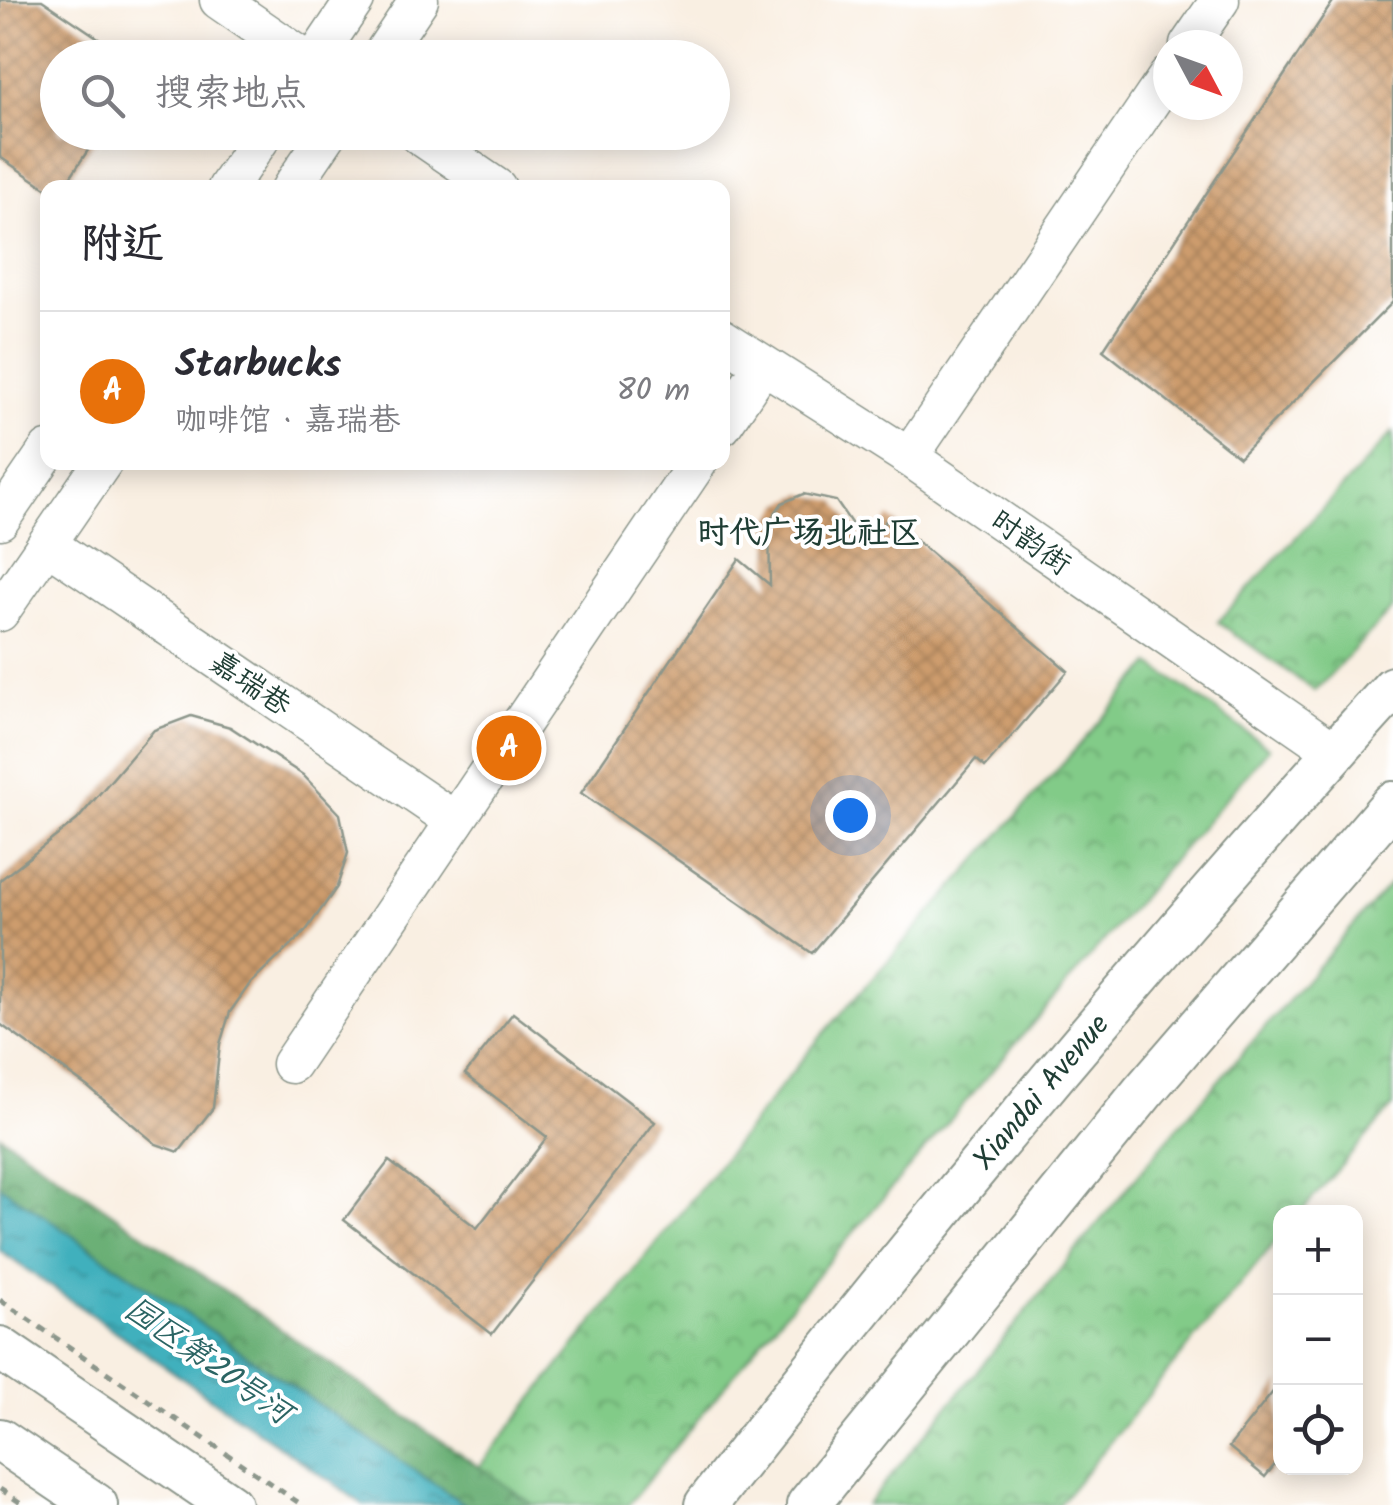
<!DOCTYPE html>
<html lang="zh">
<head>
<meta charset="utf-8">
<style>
	:root { --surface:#fff; --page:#f7f7f7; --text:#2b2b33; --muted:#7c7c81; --line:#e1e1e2; --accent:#d93025 }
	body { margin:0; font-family:Kalam,"LXGW WenKai TC",sans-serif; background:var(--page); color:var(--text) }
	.controls { position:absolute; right:30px; bottom:30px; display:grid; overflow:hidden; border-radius:20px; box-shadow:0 5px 25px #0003 }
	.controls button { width:90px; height:90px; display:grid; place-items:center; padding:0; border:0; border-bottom:2px solid var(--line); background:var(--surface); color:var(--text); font:50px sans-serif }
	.compass { position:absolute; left:1153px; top:30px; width:90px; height:90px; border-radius:50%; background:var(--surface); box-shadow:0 5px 25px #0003; rotate:131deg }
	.you { position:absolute; left:850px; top:815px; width:35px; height:35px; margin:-25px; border:8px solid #fff; border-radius:50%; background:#1a73e8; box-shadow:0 0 0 15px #1a73e833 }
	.badge { display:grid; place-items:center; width:65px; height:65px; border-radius:50%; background:var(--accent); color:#fff; font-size:32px; font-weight:700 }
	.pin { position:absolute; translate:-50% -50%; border:5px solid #fff; box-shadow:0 2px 10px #0006 }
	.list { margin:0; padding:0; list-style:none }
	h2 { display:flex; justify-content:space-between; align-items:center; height:130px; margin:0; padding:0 40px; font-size:42px }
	h2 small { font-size:32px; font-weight:400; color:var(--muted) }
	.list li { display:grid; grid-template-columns:65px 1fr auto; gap:30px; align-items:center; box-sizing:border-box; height:160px; padding:0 40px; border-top:2px solid var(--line) }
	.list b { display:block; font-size:38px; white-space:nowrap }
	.list p { margin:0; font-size:32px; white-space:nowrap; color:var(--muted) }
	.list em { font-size:32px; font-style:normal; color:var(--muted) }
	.icon { flex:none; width:55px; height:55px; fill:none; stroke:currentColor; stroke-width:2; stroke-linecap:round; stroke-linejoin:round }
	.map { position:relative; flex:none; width:1393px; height:1505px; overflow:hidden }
	.search { position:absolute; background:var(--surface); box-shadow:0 5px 25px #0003; left:40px; top:40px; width:690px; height:110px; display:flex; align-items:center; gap:25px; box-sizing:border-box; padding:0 35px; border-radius:55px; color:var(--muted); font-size:38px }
	.panel { position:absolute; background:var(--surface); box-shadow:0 5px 25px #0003; left:40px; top:180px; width:690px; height:290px; border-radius:20px }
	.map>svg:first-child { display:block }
	.forest { fill:url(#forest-crowns); stroke:#447654; stroke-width:2.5 }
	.park { fill:url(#park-crowns); stroke:#50845e; stroke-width:2.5 }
	.water { fill:url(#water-ripples); stroke:#307678; stroke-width:2.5 }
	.building { fill:url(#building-cross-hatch) }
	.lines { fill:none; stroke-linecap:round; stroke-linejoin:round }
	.secondary-casing { stroke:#8c968b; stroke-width:41 }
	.primary-casing { stroke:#8c968b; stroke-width:46 }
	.path { stroke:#8c968b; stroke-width:5; stroke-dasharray:8 8; stroke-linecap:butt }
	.secondary { stroke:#fff; stroke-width:38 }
	.primary { stroke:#fff; stroke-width:42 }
	.labels { text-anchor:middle; stroke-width:8; stroke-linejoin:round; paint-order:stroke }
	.street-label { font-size:30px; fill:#1f3d34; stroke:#fff }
	.neighbourhood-label { font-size:32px; font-weight:bold; fill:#1f3d34; stroke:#fff }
	.water-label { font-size:32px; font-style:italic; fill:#2b6564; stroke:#fff }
</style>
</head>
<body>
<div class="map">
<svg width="1393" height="1505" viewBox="0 0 1393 1505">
	<defs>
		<pattern id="forest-crowns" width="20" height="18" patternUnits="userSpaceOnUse" patternTransform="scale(2.5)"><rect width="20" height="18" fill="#69af74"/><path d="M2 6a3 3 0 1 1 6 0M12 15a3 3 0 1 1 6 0" fill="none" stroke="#569060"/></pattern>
		<pattern id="park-crowns" width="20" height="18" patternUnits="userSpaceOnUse" patternTransform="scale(2.5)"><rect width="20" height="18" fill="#82cb88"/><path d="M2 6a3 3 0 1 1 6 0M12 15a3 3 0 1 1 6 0" fill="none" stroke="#6aa670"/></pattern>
		<pattern id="water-ripples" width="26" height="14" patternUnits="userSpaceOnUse" patternTransform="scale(2.5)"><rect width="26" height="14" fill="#41b0bd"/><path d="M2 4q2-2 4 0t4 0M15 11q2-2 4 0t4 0" fill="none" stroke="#36909a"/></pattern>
		<pattern id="building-cross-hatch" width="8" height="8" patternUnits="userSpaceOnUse" patternTransform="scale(2.5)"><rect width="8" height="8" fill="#cd9c6d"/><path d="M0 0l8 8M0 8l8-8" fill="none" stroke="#a6805a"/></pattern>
	</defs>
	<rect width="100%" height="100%" fill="#fff"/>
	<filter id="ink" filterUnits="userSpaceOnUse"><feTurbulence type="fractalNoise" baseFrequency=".01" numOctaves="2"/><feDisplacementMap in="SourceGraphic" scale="20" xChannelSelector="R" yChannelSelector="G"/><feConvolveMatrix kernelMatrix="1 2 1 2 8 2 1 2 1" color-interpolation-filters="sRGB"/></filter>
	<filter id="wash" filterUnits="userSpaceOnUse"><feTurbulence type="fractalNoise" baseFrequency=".0048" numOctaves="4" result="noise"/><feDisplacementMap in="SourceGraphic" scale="40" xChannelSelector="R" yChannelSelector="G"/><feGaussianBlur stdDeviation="2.25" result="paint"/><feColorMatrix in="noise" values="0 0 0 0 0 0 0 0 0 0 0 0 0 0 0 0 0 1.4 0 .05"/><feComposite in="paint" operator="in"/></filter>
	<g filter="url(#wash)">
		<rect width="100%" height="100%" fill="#f9efe2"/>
		<path class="forest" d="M0,1135l534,370h-69l-465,-319z"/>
		<g class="park">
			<path d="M1393,432v176l-78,83 -97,-69z"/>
			<path d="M1151,664l118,84 -488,569 -153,188h-94l-55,-38 338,-426z"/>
			<path d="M1393,880v226l-92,106h-21v24l-222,269h-191l298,-363z"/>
		</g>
		<path class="water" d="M0,1186l465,319h-101l-364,-254z"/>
		<g id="blocks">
			<g class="building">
				<path d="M0,0h42l86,58h-70v74h42l-37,56h-17l-46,-31z"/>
				<path d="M1334,0h59v302l-154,155 -136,-107z"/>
				<path d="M803,494l33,7 30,44 23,-28 179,154 -83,96 -9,-8 -164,194 -231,-160 158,-234 31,26 -1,-63 13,-19z"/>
				<path d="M191,716l39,11 73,48 37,39 8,39 -11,34 -32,45 -56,53 -19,27 -10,32 -7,64 -34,44 -23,-8 -68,-57 -88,-63v-144l77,-60 77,-90z"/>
				<path d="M513,1013l142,109 -163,212 -148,-114 45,-59 88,67 70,-91 -82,-63z"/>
				<path d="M1280,1383v75l-15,19 -36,-30z"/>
			</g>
		</g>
	</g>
	<g filter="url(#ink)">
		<use href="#blocks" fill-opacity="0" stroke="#8c968b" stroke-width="2.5"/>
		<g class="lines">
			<defs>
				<g id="secondary">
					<path d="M219,0l84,58"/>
					<path d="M1189,45l31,-45"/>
					<path d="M316,58l39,-58"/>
					<path d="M380,58l39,-58"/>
					<path d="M415,132l82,56"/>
					<path d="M227,188l38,-56"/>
					<path d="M291,188l38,-56"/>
					<path d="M722,338l187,119 426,295"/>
					<path d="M722,426l41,-61"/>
					<path d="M909,457l259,-381"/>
					<path d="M0,520l48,-70"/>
					<path d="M47,544l408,277"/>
					<path d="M0,612l103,-150"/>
					<path d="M291,1064l407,-602"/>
				</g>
				<g id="primary">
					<path d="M0,1348l230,157"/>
					<path d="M0,1440l96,65"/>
					<path id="s1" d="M706,1505c218,-280 448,-554 687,-817"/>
					<path d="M808,1505l335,-413 250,-289"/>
				</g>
			</defs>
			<use href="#secondary" class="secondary-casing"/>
			<use href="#primary" class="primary-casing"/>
			<g class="path">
				<path d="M0,1300l302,205"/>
				<path d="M0,1489l24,16"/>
			</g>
			<use href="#secondary" class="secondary"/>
			<use href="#primary" class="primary"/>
		</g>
	</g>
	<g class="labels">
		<g class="street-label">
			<text transform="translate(1031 542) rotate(35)" y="10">时韵街</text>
			<text transform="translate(251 683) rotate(34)" y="10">嘉瑞巷</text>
			<text dy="10" stroke="none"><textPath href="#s1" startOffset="532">Xiandai Avenue</textPath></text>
		</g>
		<g class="neighbourhood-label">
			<text x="809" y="543">时代广场北社区</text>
		</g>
		<g class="water-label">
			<text transform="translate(209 1360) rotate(35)" y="11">园区第20号河</text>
		</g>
	</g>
</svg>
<div class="controls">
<button>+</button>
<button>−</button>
<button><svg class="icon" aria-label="locate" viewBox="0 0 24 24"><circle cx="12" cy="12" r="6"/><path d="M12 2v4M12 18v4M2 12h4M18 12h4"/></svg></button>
</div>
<svg class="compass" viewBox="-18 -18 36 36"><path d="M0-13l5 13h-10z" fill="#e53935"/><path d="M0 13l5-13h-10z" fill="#7c7c81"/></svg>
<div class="you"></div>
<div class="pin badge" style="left:509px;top:748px;background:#e8710a">A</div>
<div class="search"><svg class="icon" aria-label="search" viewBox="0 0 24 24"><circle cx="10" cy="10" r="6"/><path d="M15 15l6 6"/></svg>搜索地点</div>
<section class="panel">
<h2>附近<small></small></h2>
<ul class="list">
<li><span class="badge" style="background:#e8710a">A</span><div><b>Starbucks</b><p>咖啡馆 · 嘉瑞巷</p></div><em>80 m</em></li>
</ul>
</section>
</div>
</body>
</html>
